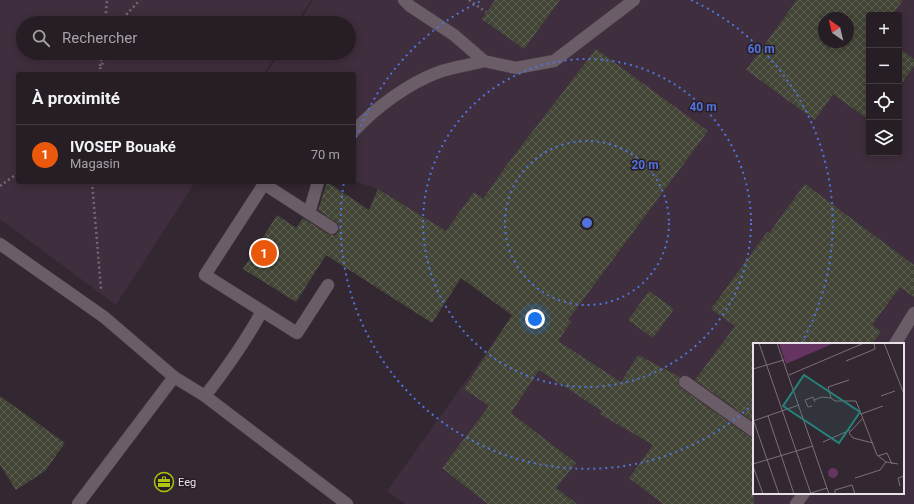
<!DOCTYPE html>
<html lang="fr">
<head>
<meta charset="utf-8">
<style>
	:root { --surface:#261d25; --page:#2e262d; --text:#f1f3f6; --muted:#a4a2a7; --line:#423b42; --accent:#ea580c }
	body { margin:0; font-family:Roboto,sans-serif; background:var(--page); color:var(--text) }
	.controls { position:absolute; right:12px; top:12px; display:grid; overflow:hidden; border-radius:4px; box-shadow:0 2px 10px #0003 }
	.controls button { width:36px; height:36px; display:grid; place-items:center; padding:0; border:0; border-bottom:1px solid var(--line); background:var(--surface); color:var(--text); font:20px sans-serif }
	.compass { position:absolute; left:818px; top:12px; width:36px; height:36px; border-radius:50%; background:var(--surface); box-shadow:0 2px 10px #0003; rotate:326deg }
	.you { position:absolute; left:535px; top:319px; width:14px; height:14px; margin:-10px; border:3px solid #fff; border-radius:50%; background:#1a73e8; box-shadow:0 0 0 6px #1a73e833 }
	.badge { display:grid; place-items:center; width:26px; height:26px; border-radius:50%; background:var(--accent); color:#fff; font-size:13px; font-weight:700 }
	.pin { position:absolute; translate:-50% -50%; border:2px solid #fff; box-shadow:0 1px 4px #0006 }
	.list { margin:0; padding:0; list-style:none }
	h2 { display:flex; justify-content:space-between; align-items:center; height:52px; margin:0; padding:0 16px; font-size:17px }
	h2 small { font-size:13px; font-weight:400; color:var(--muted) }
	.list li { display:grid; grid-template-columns:26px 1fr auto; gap:12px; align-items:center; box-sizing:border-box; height:60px; padding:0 16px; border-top:1px solid var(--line) }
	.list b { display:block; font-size:15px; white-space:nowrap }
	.list p { margin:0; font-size:13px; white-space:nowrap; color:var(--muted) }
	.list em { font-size:13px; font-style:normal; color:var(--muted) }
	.icon { flex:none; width:22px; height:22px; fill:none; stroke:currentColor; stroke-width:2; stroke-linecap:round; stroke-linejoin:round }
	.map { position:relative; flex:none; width:914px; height:504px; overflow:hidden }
	.search { position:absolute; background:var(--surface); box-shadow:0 2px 10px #0003; left:16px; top:16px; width:340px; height:44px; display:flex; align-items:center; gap:10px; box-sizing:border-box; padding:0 14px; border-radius:22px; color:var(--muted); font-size:15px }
	.panel { position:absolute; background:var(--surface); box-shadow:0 2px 10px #0003; left:16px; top:72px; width:340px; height:112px; border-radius:4px }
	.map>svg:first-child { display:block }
	.built { fill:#3f2e3d; fill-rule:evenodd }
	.building { fill:url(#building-cross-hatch); fill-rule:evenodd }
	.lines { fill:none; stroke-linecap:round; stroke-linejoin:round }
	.minor-casing { stroke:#4c424b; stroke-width:13 }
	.path { stroke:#746a73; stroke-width:2.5; stroke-dasharray:2 3; stroke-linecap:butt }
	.minor { stroke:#6b5d68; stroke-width:12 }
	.ring { fill:none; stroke:#5073dc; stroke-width:2; stroke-dasharray:2 4 }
	.labels { text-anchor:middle; stroke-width:3; stroke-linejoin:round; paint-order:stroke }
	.poi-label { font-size:11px; fill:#e9e1e8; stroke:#291d27; text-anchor:start }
	.inset-road { fill:none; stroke:#7c717a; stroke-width:1 }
	.view { fill:#25817a; fill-opacity:0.15; stroke:#25817a; stroke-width:2 }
	.inset-edge { fill:none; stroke:#e9e1e8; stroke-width:2 }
	.centre { fill:#5073dc; stroke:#291d27; stroke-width:2 }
	.ring-label { font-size:12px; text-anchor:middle; font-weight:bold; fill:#5073dc; stroke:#291d27; stroke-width:3; stroke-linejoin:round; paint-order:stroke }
</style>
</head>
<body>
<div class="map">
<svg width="914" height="504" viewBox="0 0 914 504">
	<defs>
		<pattern id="building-cross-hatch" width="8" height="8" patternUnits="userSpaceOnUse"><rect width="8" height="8" fill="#424536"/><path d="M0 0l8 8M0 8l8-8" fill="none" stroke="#5d6053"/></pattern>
	</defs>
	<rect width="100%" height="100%" fill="#332731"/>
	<g class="built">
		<path d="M0,0h311l-15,23h-273v30h254l-13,21h-246v108h177l-79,123 -116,-86z"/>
		<path d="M313,0h601v504h-509l-18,-13 125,-175 -30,-23 19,-27 -123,-77 -24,-8v-107h-88l14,-21h69v-30h-50zM869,15h30v138h-30zM824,18h24v24h-24zM754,344h149v149h-149z"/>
	</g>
	<g class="building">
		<path d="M495,0h65l-36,49 -42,-30z"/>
		<path d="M797,0h106l-11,15h-23v105l-36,-26 -18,26 -69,-50zM824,18h24v24h-24z"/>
		<path d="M899,48l15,11v7l-15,21z"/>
		<path d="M596,49l112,82 -140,189 3,2 -13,19 63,41 17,-27 42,22 -2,5 3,6 69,49 4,1v66h-91l-34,-26 24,-33 -53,-31 2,-3 -63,-41 -28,43 65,50 -20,25 21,16h-89l-46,-36 47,-62 -25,-17 48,-74 -51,-37 -29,45 -106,-68 -30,47 -53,-33 34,-54 19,13 7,-10 25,16 7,1 3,-3 1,-4 -1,-4 -20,-14 9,-28 42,28 9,-21 68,42 28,-39 9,7 26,-37z"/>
		<path d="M805,184l109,81v32l-14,-10 -28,38 9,7 -9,12h-118v78l-59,-42 40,-54 -24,-17 56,-77 2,1z"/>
		<path d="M649,291l25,18 -21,29 -25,-18z"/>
		<path d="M0,396l65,47 -20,28 -29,19 -16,-25z"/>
	</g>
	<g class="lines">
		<defs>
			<g id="minor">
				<path d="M404,0l6,6 44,29 30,26 32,7 38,-7 80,-61"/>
				<path d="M354,131c22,-24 55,-48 85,-59 14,-5 31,-7 45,-11"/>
				<path d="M309,213l9,-31"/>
				<path d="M0,244l104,73 70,60 31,19 142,108"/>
				<path d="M328,285l-31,48 -92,-58 59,-91 68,44"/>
				<path d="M895,344l19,-31"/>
				<path d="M685,382l69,49"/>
				<path d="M205,396c21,-27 41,-55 57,-85"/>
				<path d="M78,504l96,-127"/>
				<path d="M796,504l8,-11"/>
			</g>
		</defs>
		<use href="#minor" class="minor-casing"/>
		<g class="path">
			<path d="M469,0l17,12"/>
			<path d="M105,23l2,-23"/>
			<path d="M121,23l2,-5 17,-18"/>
			<path d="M100,66l2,-13"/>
			<path d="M99,74l1,-5 7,-16"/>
			<path d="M92,182l9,107"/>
			<path d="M0,186l18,-13"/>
		</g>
		<use href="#minor" class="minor"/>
	</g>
	<g class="ring">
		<circle cx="587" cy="223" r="82"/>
		<circle cx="587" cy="223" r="164"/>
		<path d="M753 404A246 246 0 0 1 344 182M354 143A246 246 0 0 1 483 0M691 0A246 246 0 0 1 802 342"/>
	</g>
	<defs>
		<symbol id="office-ring" viewBox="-11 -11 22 22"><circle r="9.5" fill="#291d27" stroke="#adc60f" stroke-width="1.5"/><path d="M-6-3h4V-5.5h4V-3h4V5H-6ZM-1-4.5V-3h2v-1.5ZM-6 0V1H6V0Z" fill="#adc60f"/></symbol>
	</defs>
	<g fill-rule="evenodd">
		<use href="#office-ring" x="153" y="471" width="22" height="22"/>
	</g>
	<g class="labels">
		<g class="poi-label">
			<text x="178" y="486">Eeg</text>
		</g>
	</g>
	<g transform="translate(753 343)">
		<rect width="151" height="151" fill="#332731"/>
		<path d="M75 130a5 5 0 1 1 10 0a5 5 0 1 1-10 0Z" fill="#653460"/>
		<path d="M26,0h53v1l-46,20z" fill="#653460"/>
		<path class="inset-road" d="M6,0l52,151M24,0l52,151M131,0l20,51M93,18l29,-12 -1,-6M0,26l31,-9M36,32l75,-32M96,37l-21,7 3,11 4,3h21l21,54 9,7 12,2M128,53l14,-5M61,57l8,-3 9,1M59,63l-4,1 -3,-7 8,-3 2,5M108,71l22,-8M15,73l26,78M110,75l-14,15 4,5 20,5M0,76l26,75M0,78l46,-16M70,99l27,-12M125,113l9,-3 5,11M0,121l60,-18M0,123l10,28M102,135l25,-8 6,-8M147,143l-2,-8 6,-2M58,150l16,-5M82,151v-4l17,-5 3,9"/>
		<path class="view" d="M51,32l56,37 -21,31 -56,-37z"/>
		<rect width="151" height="151" class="inset-edge"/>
	</g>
	<circle cx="587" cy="223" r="6" class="centre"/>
	<g class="ring-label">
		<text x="761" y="53">60 m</text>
		<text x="703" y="111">40 m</text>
		<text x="645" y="169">20 m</text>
	</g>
</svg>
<div class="controls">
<button>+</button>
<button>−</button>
<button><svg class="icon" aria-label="locate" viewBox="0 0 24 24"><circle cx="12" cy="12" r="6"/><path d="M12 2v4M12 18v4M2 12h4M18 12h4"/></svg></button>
<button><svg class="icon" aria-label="layers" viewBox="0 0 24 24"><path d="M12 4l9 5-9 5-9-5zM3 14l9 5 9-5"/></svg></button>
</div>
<svg class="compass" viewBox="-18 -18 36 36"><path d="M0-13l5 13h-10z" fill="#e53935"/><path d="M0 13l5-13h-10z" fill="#a4a2a7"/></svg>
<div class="you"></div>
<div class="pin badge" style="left:264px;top:253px">1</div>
<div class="search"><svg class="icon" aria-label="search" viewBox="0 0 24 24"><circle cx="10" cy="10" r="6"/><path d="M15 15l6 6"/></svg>Rechercher</div>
<section class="panel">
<h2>À proximité<small></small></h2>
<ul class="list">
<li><span class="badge">1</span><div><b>IVOSEP Bouaké</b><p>Magasin</p></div><em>70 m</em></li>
</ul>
</section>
</div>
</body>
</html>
